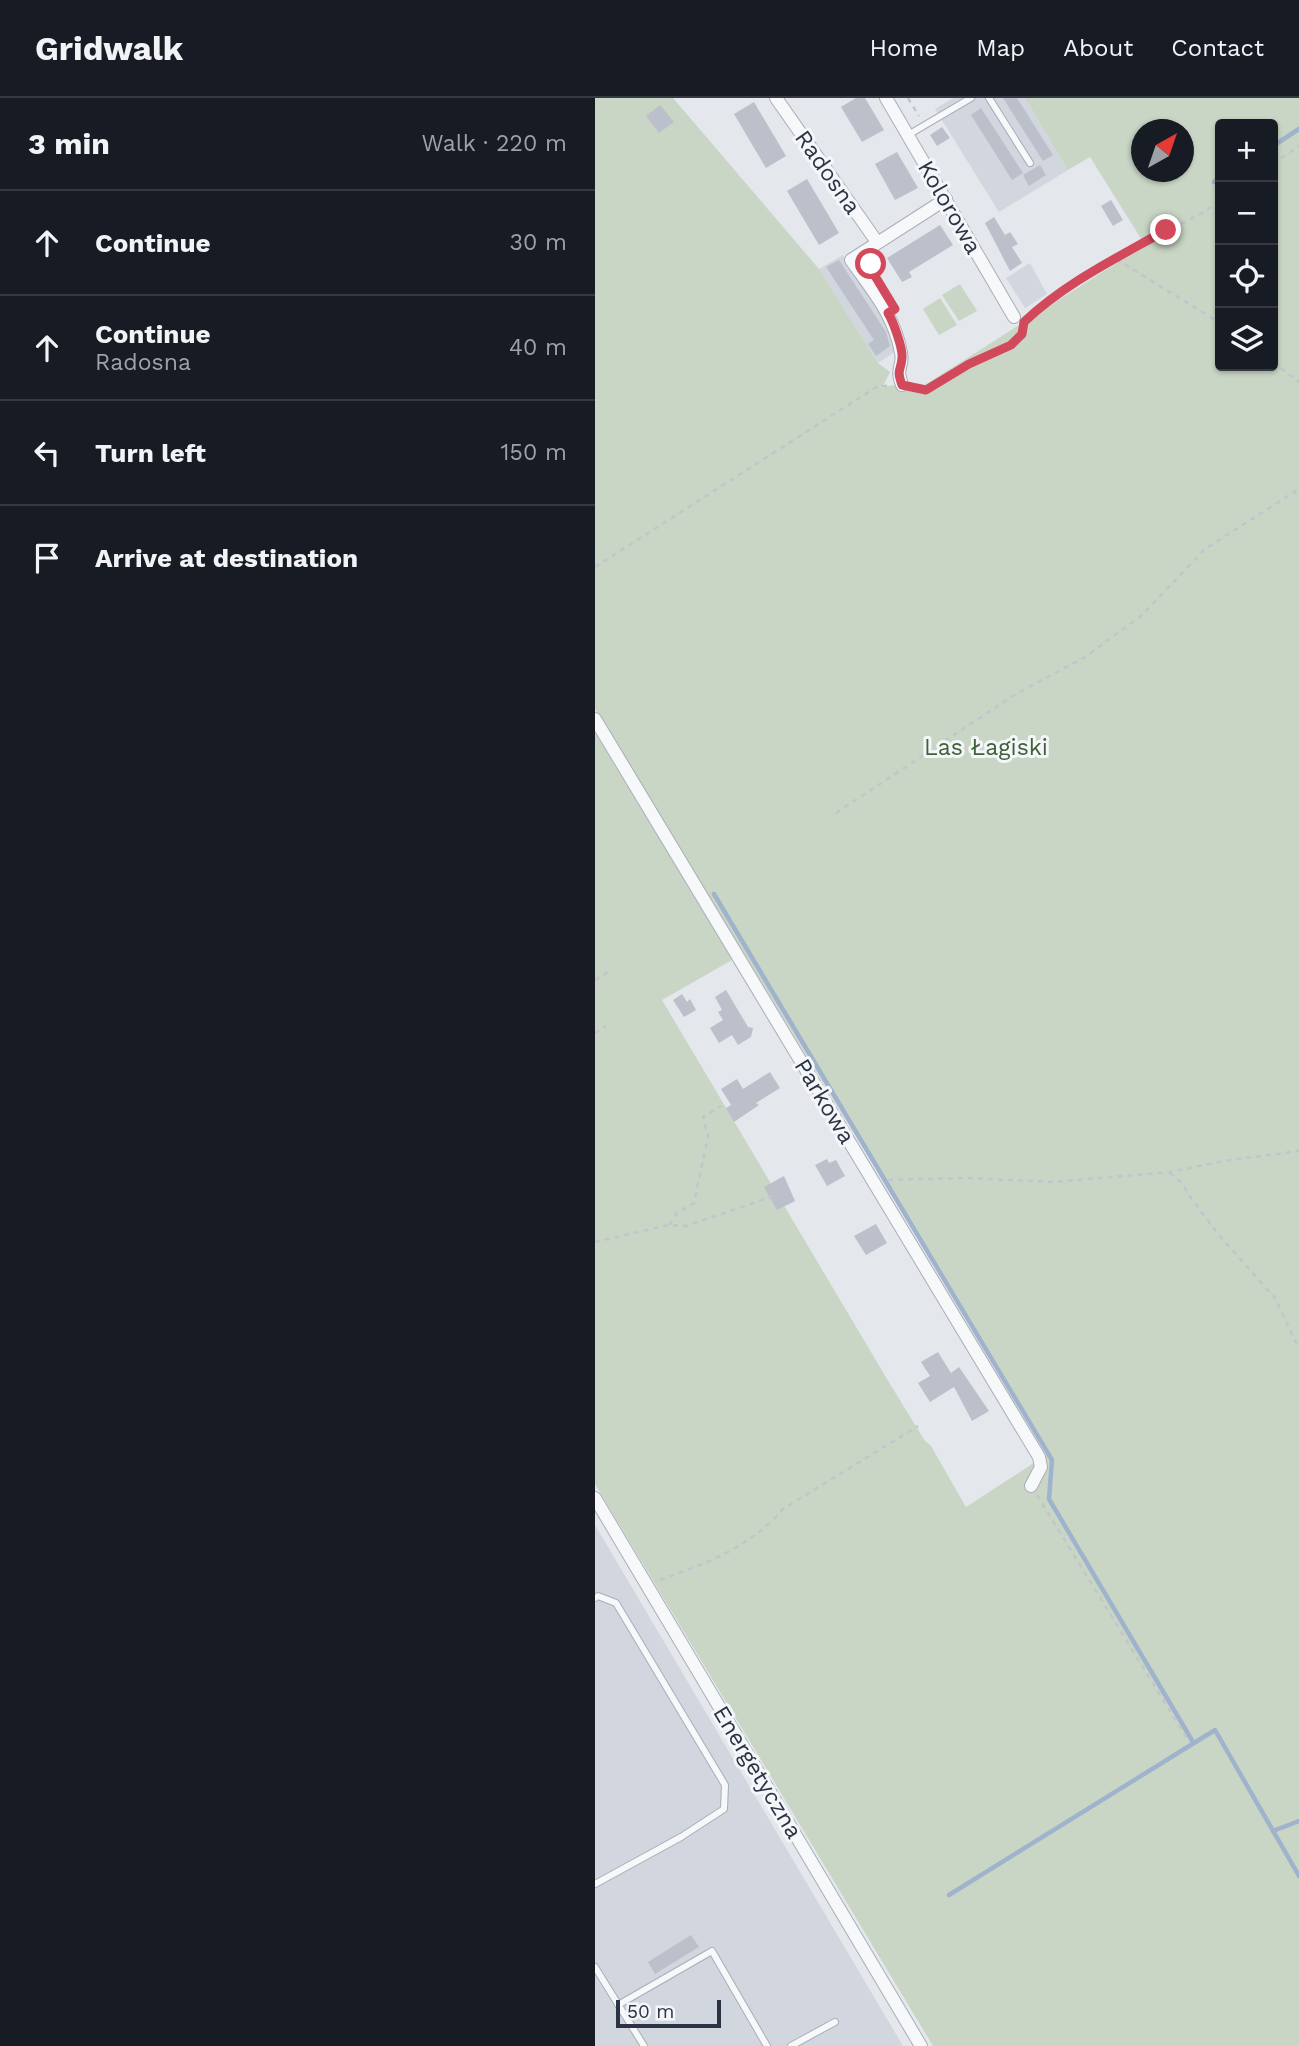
<!DOCTYPE html>
<html lang="en">
<head>
<meta charset="utf-8">
<style>
	:root { --surface:#171b24; --page:#242831; --text:#f1f3f6; --muted:#9ea1a6; --line:#363941 }
	body { margin:0; font-family:"Work Sans",sans-serif; background:var(--page); color:var(--text) }
	.controls { position:absolute; right:21px; top:21px; display:grid; overflow:hidden; border-radius:7px; box-shadow:0 2px 5px #0004 }
	.controls button { width:63px; height:63px; display:grid; place-items:center; padding:0; border:0; border-bottom:2px solid var(--line); background:var(--surface); color:var(--text); font:35px sans-serif }
	.compass { position:absolute; left:536px; top:21px; width:63px; height:63px; border-radius:50%; background:var(--surface); box-shadow:0 2px 5px #0004; rotate:40deg }
	.scale { position:absolute; left:21px; bottom:18px; width:105px; box-sizing:border-box; padding-left:7px; border:4px solid #2b3445; border-top:0; font-size:19px; line-height:24px; white-space:nowrap; color:#2b3445; -webkit-text-stroke:5px #f4f6f9; paint-order:stroke }
	.stop { position:absolute; width:21px; height:21px; margin:-16px; border:5px solid #d1495b; border-radius:50%; background:#fff }
	.stop.end { background:#d1495b; border-color:#fff; box-shadow:0 2px 7px #0008 }
	.list { margin:0; padding:0; list-style:none }
	h2 { display:flex; justify-content:space-between; align-items:center; height:91px; margin:0; padding:0 28px; font-size:30px }
	h2 small { font-size:23px; font-weight:400; color:var(--muted) }
	.list li { display:grid; grid-template-columns:46px 1fr auto; gap:21px; align-items:center; box-sizing:border-box; height:105px; padding:0 28px; border-top:2px solid var(--line) }
	.list b { display:block; font-size:26px; white-space:nowrap }
	.list p { margin:0; font-size:23px; white-space:nowrap; color:var(--muted) }
	.list em { font-size:23px; font-style:normal; color:var(--muted) }
	.icon { flex:none; width:38px; height:38px; fill:none; stroke:currentColor; stroke-width:2; stroke-linecap:round; stroke-linejoin:round }
	.map { position:relative; flex:none; width:704px; height:1948px; overflow:hidden }
	header { display:flex; align-items:center; gap:42px; box-sizing:border-box; height:98px; padding:0 35px; background:var(--surface); border-bottom:2px solid var(--line) }
	header strong { font-size:33px }
	nav { display:flex; gap:38px; margin-inline-start:auto; font-size:24px }
	main { display:flex }
	aside { flex:1; background:var(--surface) }
	.map>svg:first-child { display:block }
	.built { fill:#d2d6de }
	.green { fill:#c9d6c5; fill-rule:evenodd }
	.lines { fill:none; stroke-linecap:round; stroke-linejoin:round }
	.stream { stroke:#9fb4cc; stroke-width:4.5 }
	.building { fill:#bbc0ca }
	.lane-casing { stroke:#a9aeb7; stroke-width:8 }
	.street-casing { stroke:#a9aeb7; stroke-width:14 }
	.path { stroke:#c2c5cb; stroke-width:2.5; stroke-dasharray:5 5; stroke-linecap:butt }
	.lane { stroke:#f7f8fa; stroke-width:6 }
	.street { stroke:#f7f8fa; stroke-width:12 }
	.route { stroke:#d1495b; stroke-width:9 }
	.labels { text-anchor:middle; stroke-width:6; stroke-linejoin:round; paint-order:stroke }
	.street-label { font-size:23px; fill:#2b3445; stroke:#f4f6f9 }
	.park-label { font-size:23px; fill:#3f6138; stroke:#f4f6f9 }
</style>
</head>
<body>
<header>
<strong>Gridwalk</strong>
<nav><a>Home</a><a>Map</a><a>About</a><a>Contact</a></nav>
</header>
<main>
<aside>
<h2>3 min<small>Walk · 220 m</small></h2>
<ul class="list">
<li><svg class="icon" aria-label="ahead" viewBox="0 0 24 24"><path d="M12 20V5M6 11l6-6 6 6"/></svg><div><b>Continue</b></div><em>30 m</em></li>
<li><svg class="icon" aria-label="ahead" viewBox="0 0 24 24"><path d="M12 20V5M6 11l6-6 6 6"/></svg><div><b>Continue</b><p>Radosna</p></div><em>40 m</em></li>
<li><svg class="icon" aria-label="left" viewBox="0 0 24 24"><path d="M17 20v-9H6M10 6l-5 5 5 5"/></svg><div><b>Turn left</b></div><em>150 m</em></li>
<li><svg class="icon" aria-label="arrive" viewBox="0 0 24 24"><path d="M6 21V4h12l-3 4 3 4H6"/></svg><div><b>Arrive at destination</b></div></li>
</ul>
</aside>
<div class="map">
<svg width="704" height="1948" viewBox="0 0 704 1948">
	<rect width="100%" height="100%" fill="#e4e7ec"/>
	<g class="built">
		<path d="M358,0h72l43,72 -69,42 -64,-103z"/>
		<path d="M248,157l58,93 -23,15 -59,-94z"/>
		<path d="M435,165l17,31 -22,14 -19,-30z"/>
		<path d="M0,1427l308,521h-308z"/>
	</g>
	<g class="green">
		<path d="M0,0h78l146,171 59,94 12,9 -8,16c9,-4 26,-4 35,2l228,-145 -55,-88 -22,13 -43,-72h274v1948h-366l-338,-562v-752l137,228 -70,40 225,379 38,62 6,5 35,61 83,-54 -454,-744zM625,26h53v242h-53zM547,32h42v42h-42z"/>
		<path d="M365,186l17,27 -18,10 -17,-26z"/>
		<path d="M345,200l17,27 -18,10 -16,-26z"/>
	</g>
	<g class="lines">
		<g class="stream">
			<path d="M678,48l26,-17"/>
			<path d="M619,84l6,-4"/>
			<path d="M119,796l338,566 -3,39 144,243"/>
			<path d="M678,1733l26,-10"/>
			<path d="M354,1797l266,-165 84,146"/>
		</g>
	</g>
	<g class="building">
		<path d="M261,0h9l19,32 -22,12 -21,-35z"/>
		<path d="M408,0h14l36,57 -10,6z"/>
		<path d="M159,4l32,54 -20,12 -32,-54z"/>
		<path d="M65,7l14,17 -15,11 -13,-17z"/>
		<path d="M386,10l42,65 -11,7 -41,-65z"/>
		<path d="M347,29l8,11 -13,8 -7,-11z"/>
		<path d="M302,54l21,36 -23,12 -20,-36z"/>
		<path d="M445,67l6,10 -17,11 -6,-11z"/>
		<path d="M212,81l32,54 -20,12 -32,-54z"/>
		<path d="M516,102l12,20 -10,6 -12,-20z"/>
		<path d="M399,119l11,18 5,-3 8,12 -6,3 10,16 -12,8 -25,-48z"/>
		<path d="M345,127l13,20 -44,27 3,5 -10,5 -15,-24z"/>
		<path d="M244,162l47,72 4,14 -14,10 -8,-12 6,-4 -48,-73z"/>
		<path d="M131,892l22,37 5,1 -2,9 -13,8 -6,-10 -13,8 -9,-15 13,-8 -5,-8 4,-2 -7,-13z"/>
		<path d="M87,896l5,8 3,-3 6,11 -12,7 -11,-17z"/>
		<path d="M175,974l10,16 -24,15 3,2 -25,17 -8,-14 5,-3 -10,-16 16,-10 6,10z"/>
		<path d="M232,1061l2,4 7,-3 9,16 -18,10 -12,-21z"/>
		<path d="M189,1078l11,25 -18,9 -13,-23z"/>
		<path d="M281,1126l11,19 -21,12 -12,-19z"/>
		<path d="M343,1254l13,21 8,-6 30,44 -17,10 -18,-34 -24,15 -12,-19 12,-7 -9,-14z"/>
		<path d="M96,1837l8,12 -44,27 -7,-12z"/>
	</g>
	<g class="lines">
		<defs>
			<g id="lane">
				<path d="M394,0l41,65"/>
				<path d="M313,37l63,-37"/>
				<path d="M0,1500l3,-2 18,7 109,182 -1,24 -43,28 -86,47"/>
				<path d="M0,1869l49,79"/>
				<path d="M23,1907l94,-54 55,95"/>
				<path d="M196,1948l44,-24"/>
			</g>
			<g id="street">
				<path d="M181,0l101,144"/>
				<path d="M291,0l128,219"/>
				<path d="M307,287c-7,-19 2,-18 -1,-32 -6,-37 -29,-63 -50,-93l95,-61"/>
				<path d="M0,621l444,738 2,10 -10,19"/>
				<path d="M0,1400l326,548"/>
			</g>
		</defs>
		<use href="#lane" class="lane-casing"/>
		<use href="#street" class="street-casing"/>
		<g class="path">
			<path d="M313,0l11,18"/>
			<path d="M678,66l26,-18"/>
			<path d="M521,161l104,64"/>
			<path d="M433,220l77,-55 97,-50 18,-12"/>
			<path d="M678,264l26,20"/>
			<path d="M317,290l14,2 43,-26 35,-15 14,-9 4,-6 1,-7"/>
			<path d="M0,469l283,-181h11"/>
			<path d="M241,715l180,-119 69,-37 56,-41 64,-67 94,-60"/>
			<path d="M0,882l13,-8"/>
			<path d="M0,935l11,-7"/>
			<path d="M575,1075l11,9 10,16 27,36 57,64 24,51"/>
			<path d="M293,1082l79,-2 86,4 117,-10 54,-11 75,-10"/>
			<path d="M74,1127l8,-12 17,-10 14,-67 -5,-19 18,-11"/>
			<path d="M0,1144l74,-17 17,1 88,-30"/>
			<path d="M442,1397l149,242"/>
			<path d="M65,1482c45,-16 91,-33 123,-71l135,-83"/>
		</g>
		<use href="#lane" class="lane"/>
		<use href="#street" class="street"/>
	</g>
	<g class="lines">
		<path class="route" d="M276,166l1,7 23,38 -7,4c5,8 15,35 14,45 -1,14 -6,10 0,27l24,5 43,-26 42,-19 11,-11 2,-12c41,-39 93,-64 142,-92"/>
	</g>
	<g class="labels">
		<g class="street-label">
			<text transform="translate(233 74) rotate(55)" y="8">Radosna</text>
			<text transform="translate(355 109) rotate(60)" y="8">Kolorowa</text>
			<text transform="translate(230 1003) rotate(59)" y="8">Parkowa</text>
			<text transform="translate(163 1674) rotate(59)" y="8">Energetyczna</text>
		</g>
		<g class="park-label">
			<text x="391" y="657">Las Łagiski</text>
		</g>
	</g>
</svg>
<div class="controls">
<button>+</button>
<button>−</button>
<button><svg class="icon" aria-label="locate" viewBox="0 0 24 24"><circle cx="12" cy="12" r="6"/><path d="M12 2v4M12 18v4M2 12h4M18 12h4"/></svg></button>
<button><svg class="icon" aria-label="layers" viewBox="0 0 24 24"><path d="M12 4l9 5-9 5-9-5zM3 14l9 5 9-5"/></svg></button>
</div>
<svg class="compass" viewBox="-18 -18 36 36"><path d="M0-13l5 13h-10z" fill="#e53935"/><path d="M0 13l5-13h-10z" fill="#9ea1a6"/></svg>
<div class="scale">50 m</div>
<div class="stop" style="left:276px;top:166px"></div>
<div class="stop end" style="left:571px;top:132px"></div>
</div>
</main>
</body>
</html>
